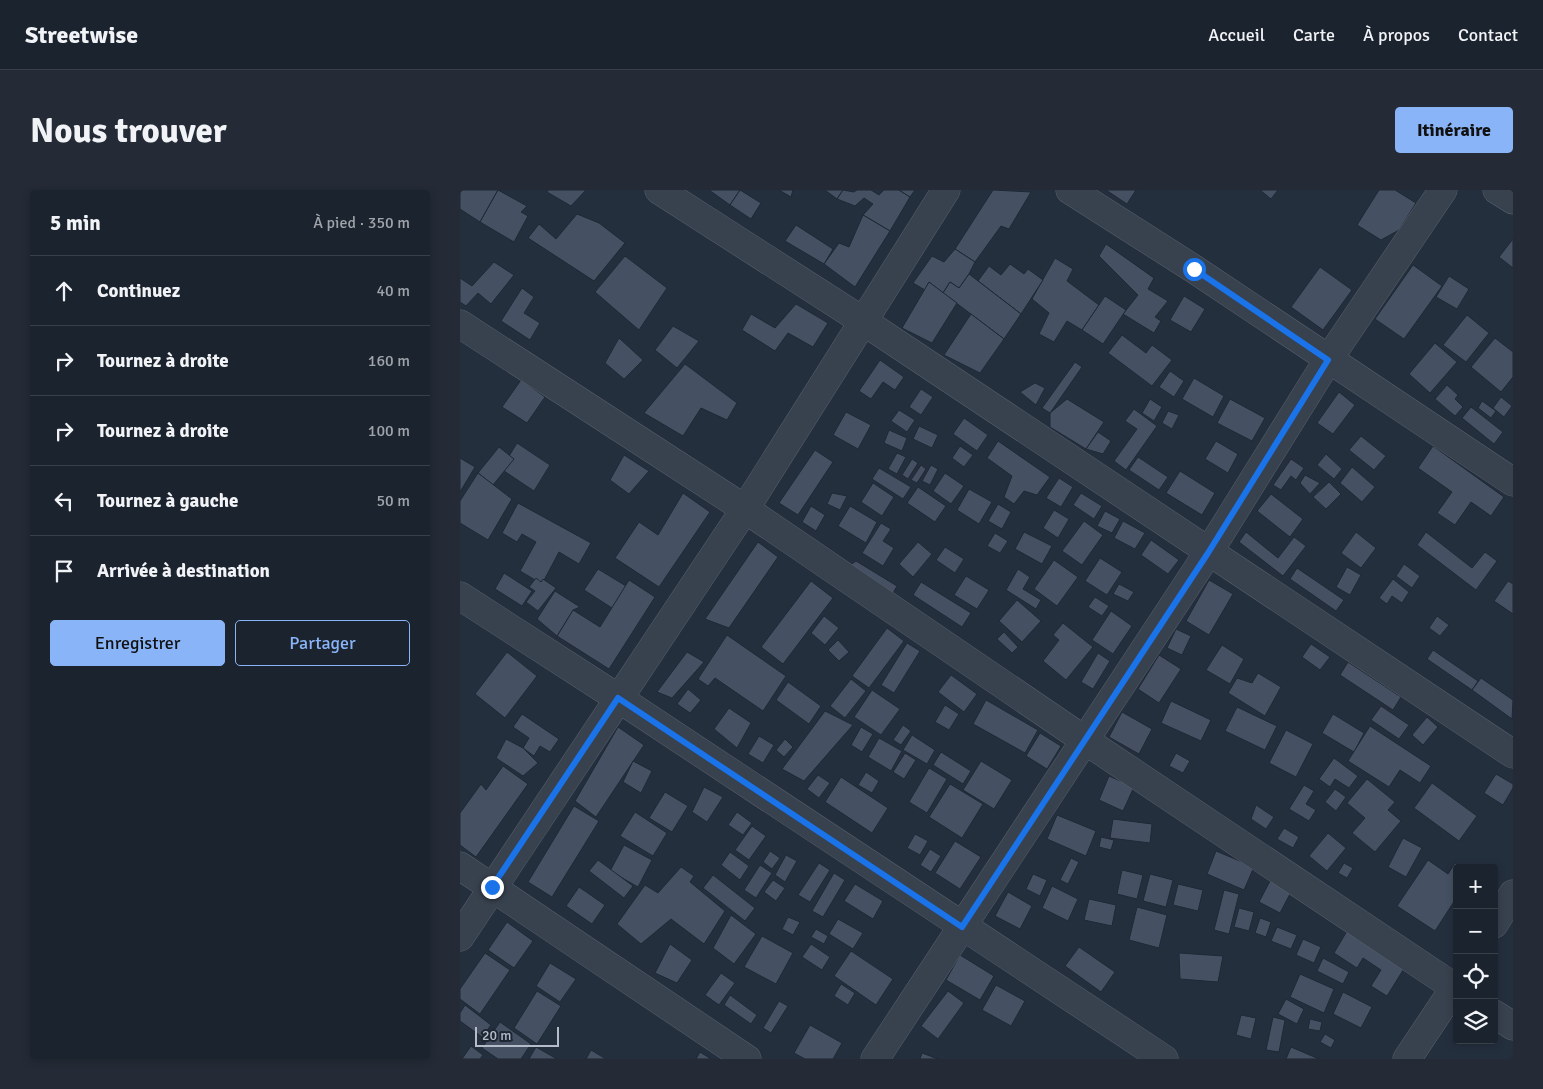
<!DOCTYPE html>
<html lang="fr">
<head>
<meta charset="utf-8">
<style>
	:root { --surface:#1b232e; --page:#242b36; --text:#f1f3f6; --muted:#a0a4aa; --line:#39404a; --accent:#8ab4f8 }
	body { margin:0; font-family:Signika,sans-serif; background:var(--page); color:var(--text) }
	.controls { position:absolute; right:15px; bottom:15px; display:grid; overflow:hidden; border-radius:5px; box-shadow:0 2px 8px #0003 }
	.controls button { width:45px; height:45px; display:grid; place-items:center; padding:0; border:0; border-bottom:1px solid var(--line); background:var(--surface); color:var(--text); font:25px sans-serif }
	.scale { position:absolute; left:15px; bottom:12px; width:84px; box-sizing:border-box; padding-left:5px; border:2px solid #b4bcc9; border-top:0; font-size:14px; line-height:18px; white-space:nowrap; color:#b4bcc9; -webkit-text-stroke:4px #1d2633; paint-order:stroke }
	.stop { position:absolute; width:15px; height:15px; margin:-11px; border:4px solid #1a73e8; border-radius:50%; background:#fff }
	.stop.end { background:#1a73e8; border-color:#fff; box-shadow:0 1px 5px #0008 }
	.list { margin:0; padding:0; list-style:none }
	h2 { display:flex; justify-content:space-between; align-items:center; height:65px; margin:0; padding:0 20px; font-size:21px }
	h2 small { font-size:16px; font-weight:400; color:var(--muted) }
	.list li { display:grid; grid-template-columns:32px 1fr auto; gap:15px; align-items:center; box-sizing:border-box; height:70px; padding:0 20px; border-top:1px solid var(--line) }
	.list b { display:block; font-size:19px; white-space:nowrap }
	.list em { font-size:16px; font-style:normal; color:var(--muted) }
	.actions { display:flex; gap:10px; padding:15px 20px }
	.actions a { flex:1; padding:11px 0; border:1px solid var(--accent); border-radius:5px; text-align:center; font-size:18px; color:var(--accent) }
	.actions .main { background:var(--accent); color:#111 }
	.icon { flex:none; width:28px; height:28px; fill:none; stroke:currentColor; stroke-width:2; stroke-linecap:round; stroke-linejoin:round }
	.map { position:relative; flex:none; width:1053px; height:869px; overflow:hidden; border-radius:5px }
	header { display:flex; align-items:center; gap:30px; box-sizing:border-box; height:70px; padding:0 25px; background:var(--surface); border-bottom:1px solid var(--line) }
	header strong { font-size:24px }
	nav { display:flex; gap:28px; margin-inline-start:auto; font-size:18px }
	.intro { display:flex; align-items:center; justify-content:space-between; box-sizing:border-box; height:120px; padding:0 30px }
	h1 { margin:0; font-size:35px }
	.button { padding:12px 22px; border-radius:5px; background:var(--accent); color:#111; font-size:18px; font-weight:700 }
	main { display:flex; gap:30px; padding:0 30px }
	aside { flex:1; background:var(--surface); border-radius:5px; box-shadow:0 2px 8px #0003 }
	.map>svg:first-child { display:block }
	.building { fill:#455162; stroke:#1f2835 }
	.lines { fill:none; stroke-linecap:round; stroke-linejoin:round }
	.minor-casing { stroke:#565f6c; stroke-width:29 }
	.minor { stroke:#38414e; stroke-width:28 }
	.route { stroke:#1a73e8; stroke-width:6 }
</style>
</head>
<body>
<header>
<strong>Streetwise</strong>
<nav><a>Accueil</a><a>Carte</a><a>À propos</a><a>Contact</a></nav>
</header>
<div class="intro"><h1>Nous trouver</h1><a class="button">Itinéraire</a></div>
<main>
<aside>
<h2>5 min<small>À pied · 350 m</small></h2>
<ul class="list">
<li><svg class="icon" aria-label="ahead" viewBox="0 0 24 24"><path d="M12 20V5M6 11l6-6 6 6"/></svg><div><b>Continuez</b></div><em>40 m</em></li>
<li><svg class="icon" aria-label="right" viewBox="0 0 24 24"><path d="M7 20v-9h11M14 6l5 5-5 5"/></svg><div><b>Tournez à droite</b></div><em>160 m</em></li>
<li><svg class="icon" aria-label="right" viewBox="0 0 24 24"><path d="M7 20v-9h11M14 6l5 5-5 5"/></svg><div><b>Tournez à droite</b></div><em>100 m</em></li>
<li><svg class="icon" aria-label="left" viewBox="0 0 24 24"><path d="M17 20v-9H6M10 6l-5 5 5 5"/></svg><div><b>Tournez à gauche</b></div><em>50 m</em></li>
<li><svg class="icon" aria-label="arrive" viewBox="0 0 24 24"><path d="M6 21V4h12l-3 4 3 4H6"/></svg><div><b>Arrivée à destination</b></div></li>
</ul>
<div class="actions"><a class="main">Enregistrer</a><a>Partager</a></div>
</aside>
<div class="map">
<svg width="1053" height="869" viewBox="0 0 1053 869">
	<rect width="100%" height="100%" fill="#242f3e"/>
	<g class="building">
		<path d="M0,0h38l-18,32 -20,-13z"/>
		<path d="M38,0l29,16 -6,6 7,4 -14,26 -34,-20z"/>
		<path d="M88,0h38l-15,16 -24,-14z"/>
		<path d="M249,0h31l-10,15z"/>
		<path d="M280,0l21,13 -10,16 -21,-14z"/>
		<path d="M319,0h14l-2,7z"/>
		<path d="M365,0h18l-6,9z"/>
		<path d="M383,0l11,2 3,-2h14l8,5 5,-5h15l11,7 -20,34 -27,-16 10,-11 -9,-6 -9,8 -18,-7z"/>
		<path d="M439,0h16l-5,7z"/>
		<path d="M533,0l38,2 -22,37 -8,-3 -26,36 -20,-13z"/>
		<path d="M646,0h30l-9,14z"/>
		<path d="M800,0h18l-7,9z"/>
		<path d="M919,0h16l21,13 -17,27 -18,10 -24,-15z"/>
		<path d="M117,24l22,9 26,20 -31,38 -66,-43 11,-14 17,15z"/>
		<path d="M403,25l27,16 -35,56 -31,-23 15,-21 10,4z"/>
		<path d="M336,35l37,24 -9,15 -39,-23z"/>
		<path d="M1053,49v29l-14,-11z"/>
		<path d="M646,54l48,34 -6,11 20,12 -13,16 6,4 -7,12 -31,-19 15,-19 -39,-39z"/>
		<path d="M495,59l20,13 -6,12 -10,14 -9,-6 -7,11 -14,-11 -4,8 -12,-7 19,-27 12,6z"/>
		<path d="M165,66l42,32 -28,42 -44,-38z"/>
		<path d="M595,68l18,11 -6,12 32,24 -17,25 -15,-9 -13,21 -15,-8 10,-21 -17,-14z"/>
		<path d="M34,72l20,13 -23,29 -13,-11 -12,13 -6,-4v-24l12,8z"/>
		<path d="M550,74l14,10 4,-5 15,11 -22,34 -43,-33 11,-15 12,9z"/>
		<path d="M953,75l29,21 -38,53 -29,-20z"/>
		<path d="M860,77l32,23 -29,40 -32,-23z"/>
		<path d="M509,84l52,40 -17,25 -61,-46 7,-11 9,6z"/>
		<path d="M989,86l20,13 -12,20 -21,-12z"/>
		<path d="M469,92l28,21 -25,40 -30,-15z"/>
		<path d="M62,98l12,9 -10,16 16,10 -10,17 -29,-19z"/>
		<path d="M645,106l21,14 -23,34 -21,-14z"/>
		<path d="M724,106l21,13 -14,23 -21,-12z"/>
		<path d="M336,114l32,19 -15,24 -25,-14 -13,18 -33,-21 9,-16 24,14z"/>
		<path d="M511,124l33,25 -24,34 -36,-18z"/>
		<path d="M1007,125l22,18 -23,29 -23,-17z"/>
		<path d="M213,136l26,15 -22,27 -22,-18z"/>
		<path d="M662,145l24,18 6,-8 20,15 -20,26 -44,-33z"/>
		<path d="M159,148l24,22 -19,19 -19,-16z"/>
		<path d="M1035,148l18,14v25l-12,15 -30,-25z"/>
		<path d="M975,153l22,19 -27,31 -21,-19z"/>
		<path d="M420,170l24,17 -9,13 -12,-8 -12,17 -12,-8z"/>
		<path d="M615,172l7,5 -32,46 -8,-5z"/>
		<path d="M225,174l52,39 -10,17 -26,-12 -18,28 -39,-23z"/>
		<path d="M710,181l14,10 -10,16 -15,-10z"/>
		<path d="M734,188l30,18 -11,21 -31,-18z"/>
		<path d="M61,190l24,17 -18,26 -25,-16z"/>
		<path d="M575,193l10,5 -9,17 -16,-13z"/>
		<path d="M987,195l11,10 -3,4 8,8 -8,9 -20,-17z"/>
		<path d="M461,199l12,8 -12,18 -12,-8z"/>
		<path d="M879,202l16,13 -22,29 -16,-11z"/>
		<path d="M1041,207l11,9 -8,11 -11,-9z"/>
		<path d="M607,209l37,23 -18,27 -36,-22v-14z"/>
		<path d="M690,209l12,8 -8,14 -12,-8z"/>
		<path d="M770,209l35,19 -13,23 -35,-18z"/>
		<path d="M1022,211l14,10 -5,7 -13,-10z"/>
		<path d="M1011,217l32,25 -9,12 -32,-26z"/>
		<path d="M674,219l23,17 -31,44 -12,-9 23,-32 -12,-8z"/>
		<path d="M439,220l16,10 -8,12 -16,-11z"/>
		<path d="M708,221l11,4 -7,14 -10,-6z"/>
		<path d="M386,222l25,13 -13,24 -25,-14z"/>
		<path d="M504,228l24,17 -11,16 -24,-17z"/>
		<path d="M459,236l19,9 -6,13 -19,-9z"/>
		<path d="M429,240l18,8 -5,13 -18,-8z"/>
		<path d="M638,242l13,9 -8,13 -17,-5z"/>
		<path d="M901,246l25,20 -12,14 -25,-20z"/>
		<path d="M538,251l52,36 -13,18 -13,-4 -10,13 -10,-7 8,-21 -25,-18z"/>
		<path d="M756,251l22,13 -10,19 -23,-14z"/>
		<path d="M57,253l33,22 -16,26 -33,-22z"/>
		<path d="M500,256l13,9 -9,12 -12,-9z"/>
		<path d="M973,256l71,51 -13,19 -20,-14 -16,23 -18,-12 15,-21 -34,-24z"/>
		<path d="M39,257l15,12 -21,26 -15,-12z"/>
		<path d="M355,260l18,12 -35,53 -19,-12z"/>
		<path d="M437,263l9,4 -9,17 -9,-5z"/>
		<path d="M866,264l16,15 -8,10 -17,-14z"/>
		<path d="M164,265l25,16 -20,23 -19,-14z"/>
		<path d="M678,267l30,20 -9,13 -30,-20z"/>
		<path d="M0,268l15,9 -15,25z"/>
		<path d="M452,269l6,4 -10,16 -6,-4z"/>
		<path d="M831,269l13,9 -8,12 -5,-4 -10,14 -8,-5z"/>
		<path d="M461,275l5,4 -9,14 -6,-3z"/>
		<path d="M471,275l7,4 -8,16 -8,-4z"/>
		<path d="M892,277l23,20 -13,15 -22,-19z"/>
		<path d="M419,278l32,19 -8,12 -31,-20z"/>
		<path d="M720,281l35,22 -13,22 -36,-22z"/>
		<path d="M18,283l34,26 -24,41 -28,-17v-22z"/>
		<path d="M485,283l19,13 -13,18 -18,-13z"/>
		<path d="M845,285l15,8 -10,11 -10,-11z"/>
		<path d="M599,288l14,9 -12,20 -15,-9z"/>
		<path d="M869,292l12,12 -15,15 -13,-12z"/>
		<path d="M413,293l21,14 -12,19 -21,-14z"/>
		<path d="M458,297l28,19 -11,16 -28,-19z"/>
		<path d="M509,299l23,13 -13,22 -22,-14z"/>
		<path d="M223,303l27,19 -51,75 -44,-29 24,-36 19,13z"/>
		<path d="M372,303l15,3 -7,14 -13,-6z"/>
		<path d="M621,303l21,13 -8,13 -21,-14z"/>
		<path d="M811,304l32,25 -13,18 -33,-26z"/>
		<path d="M58,313l73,40 -12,21 -20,-12 -17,32 -22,-13 16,-29 -14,-8 -5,8 -15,-9z"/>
		<path d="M538,314l13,8 -9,17 -14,-8z"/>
		<path d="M351,316l14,9 -9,16 -14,-9z"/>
		<path d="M390,316l27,16 -11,21 -28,-17z"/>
		<path d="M594,320l15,9 -11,19 -15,-10z"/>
		<path d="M645,321l15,8 -8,14 -15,-7z"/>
		<path d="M624,331l19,14 -21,30 -20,-14z"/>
		<path d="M663,331l22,12 -10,16 -21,-11z"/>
		<path d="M421,333l10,6 -8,12 11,7 -11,18 -21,-13z"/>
		<path d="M564,342l28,14 -10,18 -27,-15z"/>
		<path d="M786,342l32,26 16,-21 12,9 -23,30 -44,-34z"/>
		<path d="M896,342l20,16 -15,20 -20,-15z"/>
		<path d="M966,342l46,36 13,-16 12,9 -21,29 -59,-45z"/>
		<path d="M535,343l13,8 -8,12 -13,-7z"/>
		<path d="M691,350l28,20 -11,14 -27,-19z"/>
		<path d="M298,352l20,15 -49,71 -24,-9z"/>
		<path d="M458,352l14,12 -19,23 -14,-13z"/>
		<path d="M485,357l19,12 -9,14 -19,-13z"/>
		<path d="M640,368l22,14 -15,23 -22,-14z"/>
		<path d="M594,370l24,17 -21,29 -23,-17z"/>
		<path d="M396,371l41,25 -5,9 -46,-27z"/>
		<path d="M944,374l16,12 -8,12 -16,-12z"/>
		<path d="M887,377l14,8 -11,20 -14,-8z"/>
		<path d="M837,378l47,32 -8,11 -46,-32z"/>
		<path d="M138,379l28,17 -14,22 -28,-18z"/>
		<path d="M558,379l12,8 -7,12 18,11 -5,9 -30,-19z"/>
		<path d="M44,383l28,18 -10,15 -27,-17z"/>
		<path d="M506,386l23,14 -12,19 -23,-14z"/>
		<path d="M76,388l5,4 2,-3 13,9 -18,23 -12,-9 9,-11 -6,-4z"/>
		<path d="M933,389l16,13 -7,11 -10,-7 -5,8 -8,-6z"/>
		<path d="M169,390l26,17 -46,72 -52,-33 16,-26 27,17z"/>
		<path d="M749,390l24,14 -24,41 -23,-14z"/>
		<path d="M351,391l22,17 -50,66 -22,-17z"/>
		<path d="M1048,391l5,3v30l-19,-13z"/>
		<path d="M461,392l50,31 -9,14 -49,-32z"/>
		<path d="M659,394l15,8 -6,9 -15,-7z"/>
		<path d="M95,401l25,16 -7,3 -16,26 -20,-17z"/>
		<path d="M635,407l14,9 -7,10 -14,-9z"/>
		<path d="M557,410l24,21 -19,21 -23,-21z"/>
		<path d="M651,421l21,15 -19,28 -21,-14z"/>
		<path d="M364,426l15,12 -14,17 -14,-12z"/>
		<path d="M977,426l12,9 -9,11 -11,-8z"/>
		<path d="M603,433l30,24 -27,33 -23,-19 16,-21 -6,-5z"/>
		<path d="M427,438l17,13 -35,47 -17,-12z"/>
		<path d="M716,439l15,7 -9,19 -15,-7z"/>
		<path d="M544,442l14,15 -6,6 -15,-14z"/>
		<path d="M267,445l59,41 -23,35 -48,-33 -7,8 -10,-7z"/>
		<path d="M378,450l11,12 -10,9 -11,-11z"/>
		<path d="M447,453l13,8 -26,42 -13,-8z"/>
		<path d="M851,454l19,13 -10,13 -18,-13z"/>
		<path d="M762,455l22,14 -14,25 -24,-14z"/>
		<path d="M973,460l45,31 -6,9 -45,-31z"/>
		<path d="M47,462l30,24 -32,42 -30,-24z"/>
		<path d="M227,462l17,10 -32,36 -15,-6z"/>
		<path d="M638,463l12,8 -17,28 -12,-7z"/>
		<path d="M699,465l22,14 -22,34 -21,-14z"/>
		<path d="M888,472l53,35 -8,13 -53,-35z"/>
		<path d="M798,483l23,14 -16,29 -37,-23 9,-15 15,5z"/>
		<path d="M491,485l26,19 -13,18 -26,-20z"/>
		<path d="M1021,488l32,22 -1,19 -40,-29z"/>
		<path d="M391,489l15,12 -21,27 -15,-12z"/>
		<path d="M328,492l33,24 -12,18 -33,-24z"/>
		<path d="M228,499l13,11 -11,13 -13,-9z"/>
		<path d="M412,500l28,19 -19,26 -27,-18z"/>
		<path d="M526,510l52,30 -13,23 -52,-29z"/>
		<path d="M711,511l40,19 -10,21 -40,-18z"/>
		<path d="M485,515l14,9 -10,16 -14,-8z"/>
		<path d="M921,516l28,19 -10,14 -28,-19z"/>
		<path d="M777,517l40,19 -12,24 -40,-19z"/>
		<path d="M269,518l22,15 -14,25 -23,-19z"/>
		<path d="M365,521l28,14 -49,56 -22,-12z"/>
		<path d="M662,522l30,17 -13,25 -30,-17z"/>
		<path d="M62,524l37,25 -9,13 -10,-6 -6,10 -11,-8 6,-10 -16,-11z"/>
		<path d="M873,524l31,19 -10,19 -32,-19z"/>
		<path d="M967,527l11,10 -15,18 -11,-10z"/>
		<path d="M443,535l8,6 -10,14 -8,-5z"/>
		<path d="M910,536l61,40 -11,17 -20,-13 -11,17 -41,-26z"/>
		<path d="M158,537l26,18 -48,72 -21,-16z"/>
		<path d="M401,537l12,7 -11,18 -11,-7z"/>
		<path d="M826,540l27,14 -17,33 -27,-14z"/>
		<path d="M580,543l21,13 -14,23 -21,-13z"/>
		<path d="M452,545l23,15 -8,14 -24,-14z"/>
		<path d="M299,546l15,9 -11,18 -15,-9z"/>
		<path d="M419,548l23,13 -11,20 -23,-14z"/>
		<path d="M46,549l17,9 15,15 -15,13 -27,-18z"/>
		<path d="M325,549l8,8 -9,10 -8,-7z"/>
		<path d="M481,562l30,19 -8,13 -30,-19z"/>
		<path d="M445,563l11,7 -12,19 -11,-7z"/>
		<path d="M716,563l14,8 -7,12 -14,-7z"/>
		<path d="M874,568l24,18 -9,12 -14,-9 -5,8 -11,-8z"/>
		<path d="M173,571l19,10 -11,22 -18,-11z"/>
		<path d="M521,571l31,19 -18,29 -31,-19z"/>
		<path d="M43,576l25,18 -52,73 -16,-12v-32l21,-29 5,6z"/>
		<path d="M469,578l18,11 -20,34 -18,-11z"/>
		<path d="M406,582l13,9 -7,12 -14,-8z"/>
		<path d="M1036,584l17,10v4l-10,17 -19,-12z"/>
		<path d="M358,585l12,8 -11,15 -12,-9z"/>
		<path d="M649,586l25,11 -11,24 -24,-11z"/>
		<path d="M381,587l47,31 -16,25 -47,-31z"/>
		<path d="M907,589l28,23 -7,8 13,11 -26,31 -23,-19 13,-15 -18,-15z"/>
		<path d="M972,593l45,33 -18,25 -45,-33z"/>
		<path d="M490,594l33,20 -21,34 -33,-21z"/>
		<path d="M844,595l10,6 -8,13 10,6 -7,11 -20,-12z"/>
		<path d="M244,597l19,10 -16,25 -15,-10z"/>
		<path d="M875,599l11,8 -10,14 -11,-9z"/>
		<path d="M205,602l23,14 -16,26 -23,-14z"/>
		<path d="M796,615l18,12 -8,12 -15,-10z"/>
		<path d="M114,616l25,15 -47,76 -24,-15z"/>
		<path d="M175,622l32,21 -14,23 -33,-20z"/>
		<path d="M277,622l15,11 -9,12 -15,-10z"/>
		<path d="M597,625l39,16 -10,25 -39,-17z"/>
		<path d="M653,629l39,5 -2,19 -40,-5z"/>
		<path d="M292,636l14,10 -17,24 -14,-10z"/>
		<path d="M824,638l15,9 -6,11 -16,-9z"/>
		<path d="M868,643l18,15 -19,23 -18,-15z"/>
		<path d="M455,644l13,7 -8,14 -13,-7z"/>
		<path d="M641,647l13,3 -3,10 -12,-3z"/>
		<path d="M943,648l19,10 -16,29 -18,-10z"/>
		<path d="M495,651l26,16 -21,32 -25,-16z"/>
		<path d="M164,655l28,15 -14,27 -28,-16z"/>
		<path d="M470,659l11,7 -10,16 -11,-7z"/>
		<path d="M310,661l10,7 -8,11 -9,-7z"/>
		<path d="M756,661l38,16 -10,23 -37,-16z"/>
		<path d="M270,662l19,14 -9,14 -19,-15z"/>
		<path d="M326,665l11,6 -12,21 -10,-7z"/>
		<path d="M611,668l8,4 -11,22 -8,-4z"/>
		<path d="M138,670l35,26 -9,12 -35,-27z"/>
		<path d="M968,670l20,14 7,-11 7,5h-5v29l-22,34 -38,-25z"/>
		<path d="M359,673l11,7 -20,32 -12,-7z"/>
		<path d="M884,673l9,5 -6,10 -9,-5z"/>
		<path d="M300,675l12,8 -16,25 -12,-8z"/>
		<path d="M221,677l13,9 -4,6 35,29 -21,33 -33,-25 -30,25 -24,-20 28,-39 13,8z"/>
		<path d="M662,680l21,5 -6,24 -20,-5z"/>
		<path d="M374,683l11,7 -22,37 -11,-6z"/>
		<path d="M573,684l14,6 -7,16 -14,-7z"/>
		<path d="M690,684l23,6 -7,27 -23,-6z"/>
		<path d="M253,685l42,33 -10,13 -42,-33z"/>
		<path d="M313,690l12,8 -9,13 -12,-9z"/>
		<path d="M810,691l21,11 -11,21 -21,-11z"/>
		<path d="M395,694l28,17 -10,18 -29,-18z"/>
		<path d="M718,694l25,6 -5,21 -25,-6z"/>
		<path d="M592,696l26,13 -10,22 -26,-13z"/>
		<path d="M119,697l26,18 -13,19 -26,-18z"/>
		<path d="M764,700l15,4 -10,40 -15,-4z"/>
		<path d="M548,702l24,14 -12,23 -25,-13z"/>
		<path d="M629,709l27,6 -4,21 -28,-6z"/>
		<path d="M677,717l30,8 -8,33 -30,-8z"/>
		<path d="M779,718l15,4 -5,19 -15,-4z"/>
		<path d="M271,725l25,19 -22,30 -21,-16z"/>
		<path d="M328,727l12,5 -7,13 -11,-6z"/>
		<path d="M800,728l11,4 -5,15 -11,-4z"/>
		<path d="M378,729l25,14 -10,16 -24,-15z"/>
		<path d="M47,732l26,19 -19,27 -26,-18z"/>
		<path d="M817,737l20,8 -6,14 -20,-8z"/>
		<path d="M356,739l12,7 -4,8 -13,-7z"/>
		<path d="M887,741l58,36 -18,29 -16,-10 10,-16 -18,-12 -6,10 -23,-15z"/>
		<path d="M302,746l31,17 -17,31 -32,-17z"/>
		<path d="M843,749l18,8 -7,16 -18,-8z"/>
		<path d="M210,754l22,16 -15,23 -22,-10z"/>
		<path d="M351,754l19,13 -8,13 -20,-13z"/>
		<path d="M619,757l36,25 -14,20 -36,-26z"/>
		<path d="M391,761l42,28 -17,26 -42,-29z"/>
		<path d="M25,763l25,17 -30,44 -20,-15v-10z"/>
		<path d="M719,763l44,3 -5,26 -38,-3z"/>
		<path d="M500,765l34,21 -14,24 -34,-20z"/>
		<path d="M863,768l26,14 -6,12 -26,-13z"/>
		<path d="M90,773l26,16 -16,23 -24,-16z"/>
		<path d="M261,783l14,10 -16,22 -14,-10z"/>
		<path d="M840,784l34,15 -10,24 -34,-16z"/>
		<path d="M381,794l14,9 -7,12 -14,-9z"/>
		<path d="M536,795l29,16 -14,25 -29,-16z"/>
		<path d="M77,801l24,15 -24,38 -23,-16z"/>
		<path d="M488,801l16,12 -26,36 -17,-13z"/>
		<path d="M883,802l29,15 -11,21 -28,-14z"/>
		<path d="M270,805l27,20 -6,9 -27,-19z"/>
		<path d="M826,809l18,10 -7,15 -19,-10z"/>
		<path d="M319,811l9,5 -17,27 -8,-5z"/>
		<path d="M5,815l26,20 -9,12 -22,-16v-8z"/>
		<path d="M781,825l15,3 -5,21 -15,-4z"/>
		<path d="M813,827l12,3 -6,32 -13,-2z"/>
		<path d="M850,829l12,3 -2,9 -12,-2z"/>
		<path d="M40,832l31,22 -10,15h-23l-16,-11z"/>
		<path d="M350,835l32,18 -9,16h-28l-11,-6z"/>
		<path d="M865,844l10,6 -4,8 -11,-6z"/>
		<path d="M11,856l12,9 -3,4h-18z"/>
		<path d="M76,857l21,12h-28z"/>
		<path d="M831,857l28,12h-33z"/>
		<path d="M131,860l15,9h-20z"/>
		<path d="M240,862l11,7h-15z"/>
		<path d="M462,863l16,6h-18z"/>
	</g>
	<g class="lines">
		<defs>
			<g id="minor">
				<path d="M199,0l204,131 650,433"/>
				<path d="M610,0l124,79 319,213"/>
				<path d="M1037,0l16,10"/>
				<path d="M0,134l285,185 341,232 371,248"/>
				<path d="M0,406l158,102 546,361"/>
				<path d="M0,676l287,193"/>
				<path d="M1034,734l19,-30"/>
				<path d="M0,747l285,-428 201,-319"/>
				<path d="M1034,824l19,12"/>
				<path d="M415,869l333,-506 120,-193 115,-170"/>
				<path d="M947,869l50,-75"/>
			</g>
		</defs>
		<use href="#minor" class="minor-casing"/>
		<use href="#minor" class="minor"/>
	</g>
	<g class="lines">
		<path class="route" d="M32,697l126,-189 344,229 246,-374 120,-193 -134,-91"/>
	</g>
</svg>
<div class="controls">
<button>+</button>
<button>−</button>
<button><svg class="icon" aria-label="locate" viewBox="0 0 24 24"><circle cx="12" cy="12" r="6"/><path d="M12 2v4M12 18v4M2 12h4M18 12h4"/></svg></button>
<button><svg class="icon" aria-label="layers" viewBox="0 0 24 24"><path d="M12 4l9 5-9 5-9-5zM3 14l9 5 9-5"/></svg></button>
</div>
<div class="scale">20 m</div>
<div class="stop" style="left:734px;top:79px"></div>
<div class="stop end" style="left:32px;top:697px"></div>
</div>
</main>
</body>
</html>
